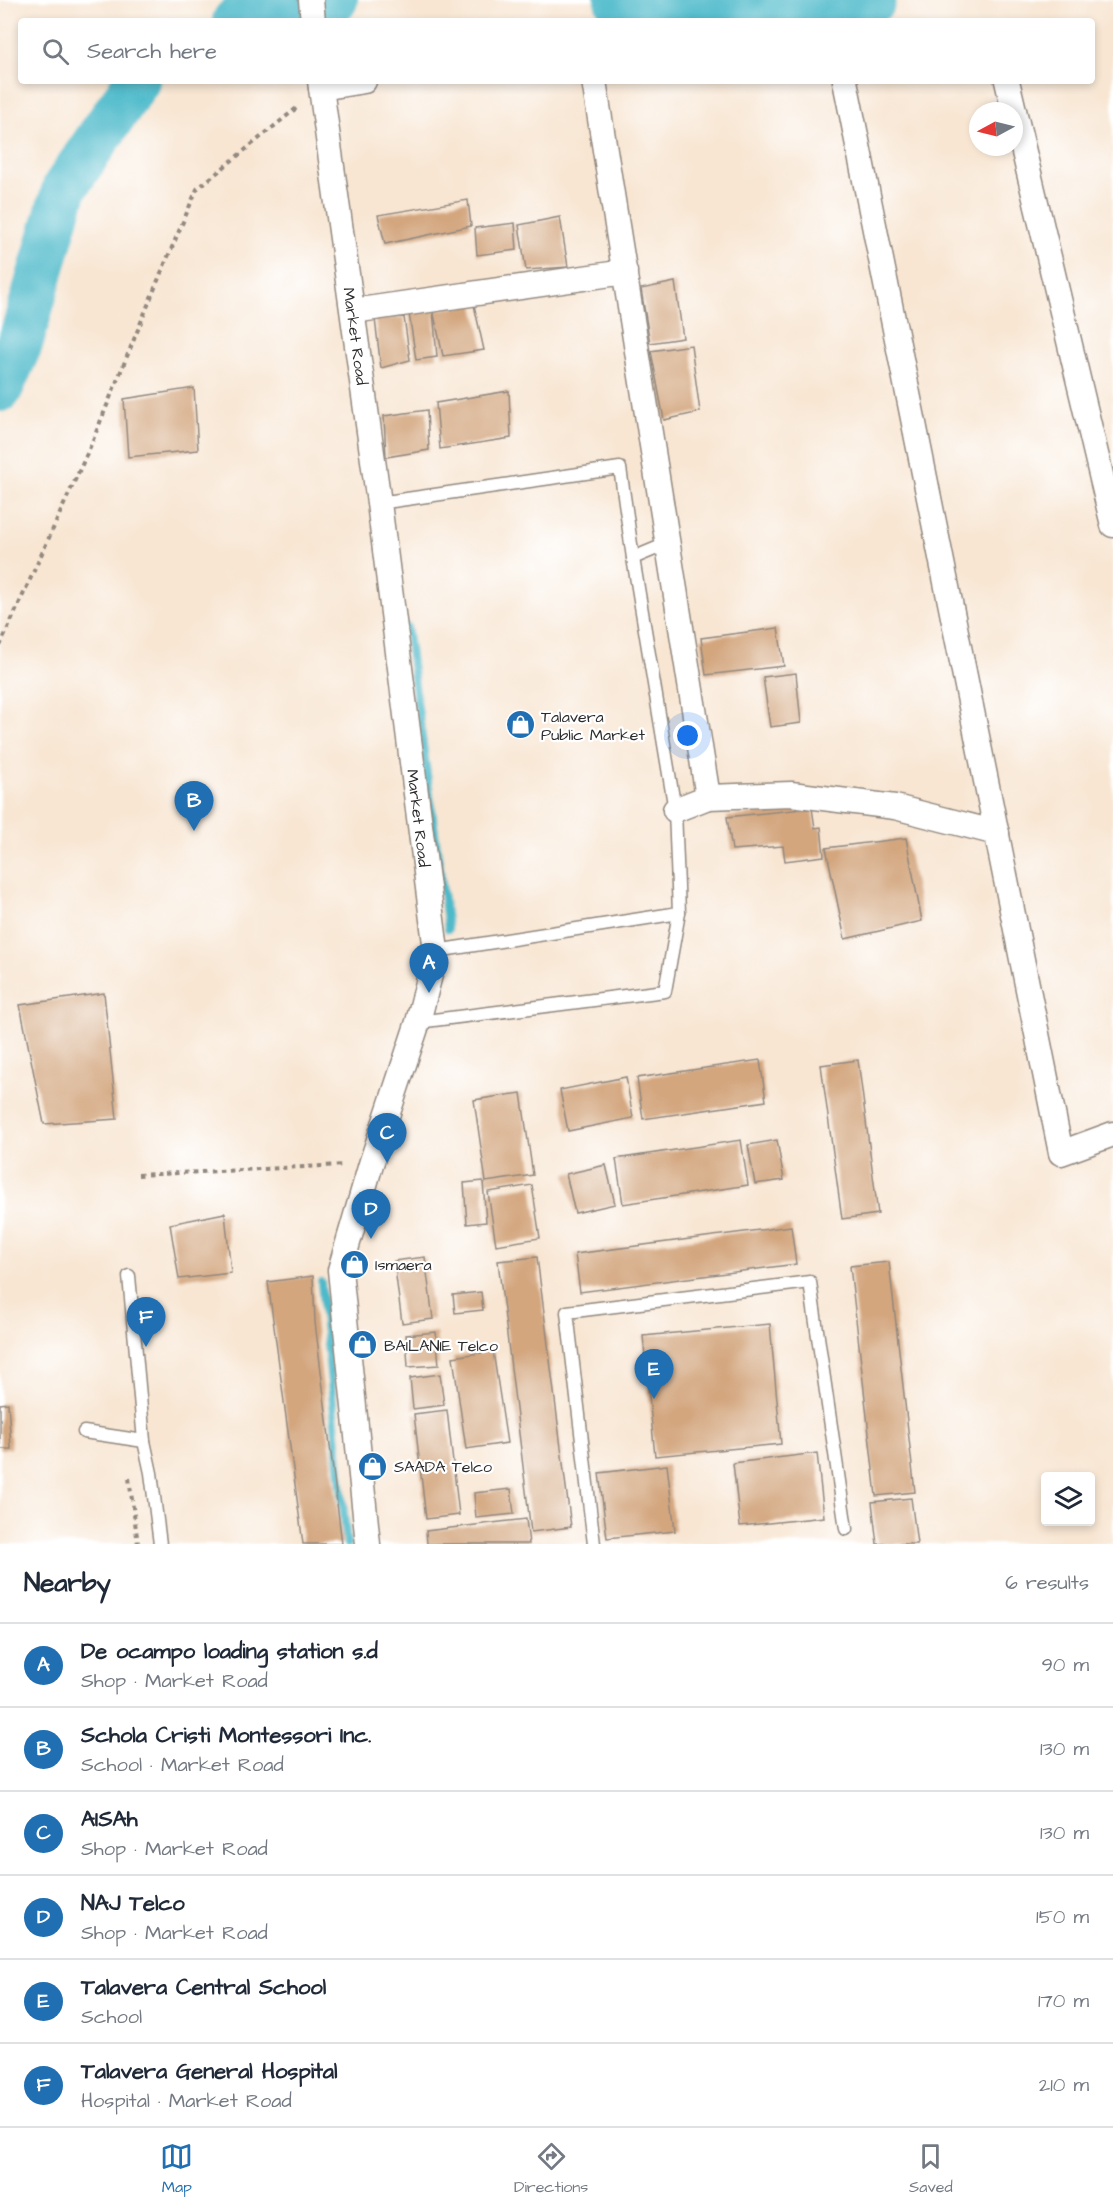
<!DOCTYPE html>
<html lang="en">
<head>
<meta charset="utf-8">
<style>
	:root { --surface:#fff; --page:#f6f6f7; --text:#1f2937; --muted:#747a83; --line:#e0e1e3; --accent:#1f6fb2 }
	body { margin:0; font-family:"Architects Daughter",sans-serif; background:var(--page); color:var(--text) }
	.controls { position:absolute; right:18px; bottom:18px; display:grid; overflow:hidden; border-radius:6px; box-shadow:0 3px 9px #0003 }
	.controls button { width:54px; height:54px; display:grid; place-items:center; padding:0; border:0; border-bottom:2px solid var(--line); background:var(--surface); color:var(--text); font:30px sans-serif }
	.compass { position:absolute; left:969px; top:102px; width:54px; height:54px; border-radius:50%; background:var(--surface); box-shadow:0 3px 9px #0003; rotate:263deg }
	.you { position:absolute; left:688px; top:736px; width:21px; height:21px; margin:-15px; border:4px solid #fff; border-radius:50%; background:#1a73e8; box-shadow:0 0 0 9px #1a73e833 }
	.badge { display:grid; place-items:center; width:39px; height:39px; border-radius:50%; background:var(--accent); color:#fff; font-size:20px; font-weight:700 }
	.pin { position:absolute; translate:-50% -50px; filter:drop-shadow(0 2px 3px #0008) }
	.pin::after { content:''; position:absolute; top:32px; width:21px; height:18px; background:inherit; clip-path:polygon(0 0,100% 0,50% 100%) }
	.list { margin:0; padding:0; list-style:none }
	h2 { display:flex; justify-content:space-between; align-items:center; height:78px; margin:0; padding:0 24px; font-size:26px }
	h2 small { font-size:20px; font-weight:400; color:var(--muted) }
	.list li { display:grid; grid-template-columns:39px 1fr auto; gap:18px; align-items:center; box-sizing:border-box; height:84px; padding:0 24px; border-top:2px solid var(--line) }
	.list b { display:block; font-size:22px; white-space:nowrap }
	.list p { margin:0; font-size:20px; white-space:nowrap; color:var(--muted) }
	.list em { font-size:20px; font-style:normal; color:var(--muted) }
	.icon { flex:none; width:33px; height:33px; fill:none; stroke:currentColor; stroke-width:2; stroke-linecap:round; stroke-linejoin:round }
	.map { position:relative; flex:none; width:1113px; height:1544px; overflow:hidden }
	.search { position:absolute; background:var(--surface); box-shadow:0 3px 9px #0003; left:18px; right:18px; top:18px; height:66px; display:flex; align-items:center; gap:15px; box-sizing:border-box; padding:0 21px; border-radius:6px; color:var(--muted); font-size:22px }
	.sheet { height:582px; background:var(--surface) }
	nav { display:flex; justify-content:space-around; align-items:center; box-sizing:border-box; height:84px; border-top:2px solid var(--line); background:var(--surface); font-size:16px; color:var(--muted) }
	nav a { display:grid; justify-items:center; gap:3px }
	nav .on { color:var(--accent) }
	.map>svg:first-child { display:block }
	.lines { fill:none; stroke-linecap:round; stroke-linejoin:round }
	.stream { stroke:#4ebaca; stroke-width:8 }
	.river { stroke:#4ebaca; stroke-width:46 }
	.building { fill:#d3a67e }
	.service-casing { stroke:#92887f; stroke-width:15 }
	.minor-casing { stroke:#92887f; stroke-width:27 }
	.path { stroke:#92887f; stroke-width:4; stroke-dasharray:4.5 4.5; stroke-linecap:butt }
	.service { stroke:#fff; stroke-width:12 }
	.minor { stroke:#fff; stroke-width:24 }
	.labels { text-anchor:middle; stroke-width:4.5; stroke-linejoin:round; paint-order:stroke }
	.street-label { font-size:16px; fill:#2b2b2b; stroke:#fff }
	.poi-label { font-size:16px; fill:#2b2b2b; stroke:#fff; text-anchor:start }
</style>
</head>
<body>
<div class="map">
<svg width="1113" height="1544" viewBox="0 0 1113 1544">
	<rect width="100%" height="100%" fill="#fff"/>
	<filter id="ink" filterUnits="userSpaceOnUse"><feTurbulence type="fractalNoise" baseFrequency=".0167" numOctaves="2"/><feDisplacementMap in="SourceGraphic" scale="12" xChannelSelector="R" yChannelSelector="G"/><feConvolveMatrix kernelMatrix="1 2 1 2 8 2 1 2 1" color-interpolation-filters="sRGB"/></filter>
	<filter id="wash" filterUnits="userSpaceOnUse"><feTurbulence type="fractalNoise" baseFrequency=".008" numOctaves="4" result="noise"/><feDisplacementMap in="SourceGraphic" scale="24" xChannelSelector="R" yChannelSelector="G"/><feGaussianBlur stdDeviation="1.35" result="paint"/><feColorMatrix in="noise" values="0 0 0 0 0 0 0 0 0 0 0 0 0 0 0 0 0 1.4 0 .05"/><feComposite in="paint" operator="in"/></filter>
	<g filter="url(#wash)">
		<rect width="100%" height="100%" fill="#f8e6d3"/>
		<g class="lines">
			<g class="stream">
				<path d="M612,21l6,-11"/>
				<path d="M407,627l41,302"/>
				<path d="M437,999l6,-28"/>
				<path d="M321,1282l26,262"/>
			</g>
			<g class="river">
				<path d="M617,0l177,5 79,-5"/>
				<path d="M235,21l38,-16 62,-5"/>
				<path d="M0,389l20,-45 45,-157 72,-106"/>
			</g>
		</g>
		<g id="blocks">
			<g class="building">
				<path d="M468,200l3,26 -86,18 -7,-29z"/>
				<path d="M560,217l8,50 -42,3 -7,-45z"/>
				<path d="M515,223l2,27 -40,5 -2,-27z"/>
				<path d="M675,282l8,56 -33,5 -9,-54z"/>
				<path d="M474,305l10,45 -41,6 -10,-46z"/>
				<path d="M433,310l4,47 -21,3 -7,-47z"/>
				<path d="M404,317l6,43 -29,8 -6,-49z"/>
				<path d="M691,345l9,67 -36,8 -13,-69z"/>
				<path d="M194,388l4,62 -70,7 -4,-58z"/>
				<path d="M509,391l2,47 -71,11 -4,-46z"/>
				<path d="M427,410l2,40 -43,7 -2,-41z"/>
				<path d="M778,628l6,38 -78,9 -5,-37z"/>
				<path d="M796,673l5,50 -31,4 -7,-50z"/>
				<path d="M812,808l3,20 6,-1 3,29 -39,5 -2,-15 -51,4 -5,-33z"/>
				<path d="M906,838l16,83 -77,18 -19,-91z"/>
				<path d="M104,993l13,126 -73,5 -24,-119z"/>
				<path d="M760,1060l6,41 -123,18 -6,-41z"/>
				<path d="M858,1060l20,154 -36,5 -21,-154z"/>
				<path d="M626,1077l7,41 -65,13 -8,-41z"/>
				<path d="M521,1093l12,82 -47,7 -12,-82z"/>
				<path d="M741,1140l7,45 -125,19 -7,-45z"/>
				<path d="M777,1140l7,40 -29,4 -7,-39z"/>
				<path d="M606,1165l9,39 -40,9 -9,-39z"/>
				<path d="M483,1181l3,41 -19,2 -3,-41z"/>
				<path d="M532,1185l8,53 -44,7 -8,-53z"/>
				<path d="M225,1213l6,60 -52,6 -9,-55z"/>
				<path d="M791,1226l5,38 -216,28 -5,-38z"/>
				<path d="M425,1257l8,62 -31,4 -8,-62z"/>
				<path d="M537,1257l34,270 -40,5 -33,-271z"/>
				<path d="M889,1262l26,230 -39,4 -26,-230z"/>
				<path d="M313,1276l2,46 27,222h-39l-35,-262z"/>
				<path d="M481,1292l2,18 -28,3 -2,-18z"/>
				<path d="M770,1324l11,120 -126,12 -12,-120z"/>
				<path d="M436,1332l3,33 -31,2 -2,-32z"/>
				<path d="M493,1351l14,92 -41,6 -13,-92z"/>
				<path d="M440,1374l4,31 -31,4 -3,-31z"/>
				<path d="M8,1403l3,46h-11v-45z"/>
				<path d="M447,1410l12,105 -33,4 -12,-105z"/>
				<path d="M817,1453l7,64 -84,9 -7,-63z"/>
				<path d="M667,1465l8,66 -68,7 -8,-65z"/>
				<path d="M511,1489l3,25 -38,4 -2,-25z"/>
				<path d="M911,1498l6,46h-40l-5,-42z"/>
				<path d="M526,1519l3,25h-102l-1,-13z"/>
			</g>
		</g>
	</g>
	<g filter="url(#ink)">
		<use href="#blocks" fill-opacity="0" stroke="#92887f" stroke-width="1.5"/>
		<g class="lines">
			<defs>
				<g id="service">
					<path d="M379,503l241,-35 13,90 42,252 4,103 -14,78 -247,31"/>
					<path d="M633,558l36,-15"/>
					<path d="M436,951l243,-38"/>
					<path d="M129,1276l15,165"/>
					<path d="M84,1432l60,9 7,32 9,71"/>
					<path d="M594,1544l-27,-232 243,-30 36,247"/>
				</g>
				<g id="minor">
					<path d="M311,0l2,21"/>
					<path d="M320,81l59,422 57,448 -18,71 -47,142 -31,106 28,274"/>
					<path d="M594,81l114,716 -33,13"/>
					<path d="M845,81l216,1072 52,-19"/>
					<path d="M1007,81l106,444"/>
					<path d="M321,88l43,-7"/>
					<path d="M353,311l272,-39"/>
					<path d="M708,797l83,-3 104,13 102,26"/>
				</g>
			</defs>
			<use href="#service" class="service-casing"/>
			<use href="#minor" class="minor-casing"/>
			<g class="path">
				<path d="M0,646l90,-199 71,-174 36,-84 102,-83"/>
				<path d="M138,1175l206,-10"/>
				<path d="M129,1478l9,66"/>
			</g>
			<use href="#service" class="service"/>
			<use href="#minor" class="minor"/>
		</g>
	</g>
	<defs>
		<symbol id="shop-disc" viewBox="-11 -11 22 22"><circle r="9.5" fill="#1f6fb2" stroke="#fff"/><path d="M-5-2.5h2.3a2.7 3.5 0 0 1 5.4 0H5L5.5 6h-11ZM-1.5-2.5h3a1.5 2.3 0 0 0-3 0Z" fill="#fff"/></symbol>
	</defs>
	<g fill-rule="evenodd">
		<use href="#shop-disc" x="504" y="708" width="33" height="33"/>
		<use href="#shop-disc" x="338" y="1248" width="33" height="33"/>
		<use href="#shop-disc" x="346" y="1328" width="33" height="33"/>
		<use href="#shop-disc" x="356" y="1450" width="33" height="33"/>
	</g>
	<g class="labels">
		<g class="street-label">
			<text transform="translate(356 336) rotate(82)" y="6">Market Road</text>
			<text transform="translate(419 818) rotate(83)" y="6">Market Road</text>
		</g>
		<g class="poi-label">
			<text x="541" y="722">Talavera<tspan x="541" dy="18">Public Market</tspan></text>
			<text x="375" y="1270">Ismaera</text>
			<text x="384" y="1351">BAILANIE Telco</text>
			<text x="394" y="1472">SAADA Telco</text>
		</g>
	</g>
</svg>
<div class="controls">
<button><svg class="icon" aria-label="layers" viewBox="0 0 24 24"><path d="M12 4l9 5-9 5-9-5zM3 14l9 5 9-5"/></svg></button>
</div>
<svg class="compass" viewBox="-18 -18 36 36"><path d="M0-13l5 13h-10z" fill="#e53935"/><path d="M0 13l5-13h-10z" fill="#747a83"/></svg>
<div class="you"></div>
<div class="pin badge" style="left:429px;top:993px">A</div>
<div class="pin badge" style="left:194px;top:831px">B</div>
<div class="pin badge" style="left:387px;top:1163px">C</div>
<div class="pin badge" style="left:371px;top:1239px">D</div>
<div class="pin badge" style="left:654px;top:1399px">E</div>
<div class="pin badge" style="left:146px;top:1347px">F</div>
<div class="search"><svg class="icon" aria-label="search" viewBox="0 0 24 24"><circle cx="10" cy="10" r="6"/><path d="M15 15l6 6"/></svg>Search here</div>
</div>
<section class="sheet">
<h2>Nearby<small>6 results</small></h2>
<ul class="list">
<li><span class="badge">A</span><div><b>De ocampo loading station s.d</b><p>Shop · Market Road</p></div><em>90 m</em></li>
<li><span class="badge">B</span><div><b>Schola Cristi Montessori Inc.</b><p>School · Market Road</p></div><em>130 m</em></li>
<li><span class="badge">C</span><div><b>AISAh</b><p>Shop · Market Road</p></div><em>130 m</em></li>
<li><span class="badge">D</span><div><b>NAJ Telco</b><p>Shop · Market Road</p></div><em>150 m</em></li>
<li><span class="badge">E</span><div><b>Talavera Central School</b><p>School</p></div><em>170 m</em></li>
<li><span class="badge">F</span><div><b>Talavera General Hospital</b><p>Hospital · Market Road</p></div><em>210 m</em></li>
</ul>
</section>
<nav>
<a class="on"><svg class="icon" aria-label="map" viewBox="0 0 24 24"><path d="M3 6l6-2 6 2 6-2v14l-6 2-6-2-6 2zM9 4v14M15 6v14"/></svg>Map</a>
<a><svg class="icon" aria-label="directions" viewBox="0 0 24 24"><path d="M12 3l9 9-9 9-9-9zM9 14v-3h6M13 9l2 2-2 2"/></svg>Directions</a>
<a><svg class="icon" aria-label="saved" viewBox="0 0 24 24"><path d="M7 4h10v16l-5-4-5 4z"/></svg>Saved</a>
</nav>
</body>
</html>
